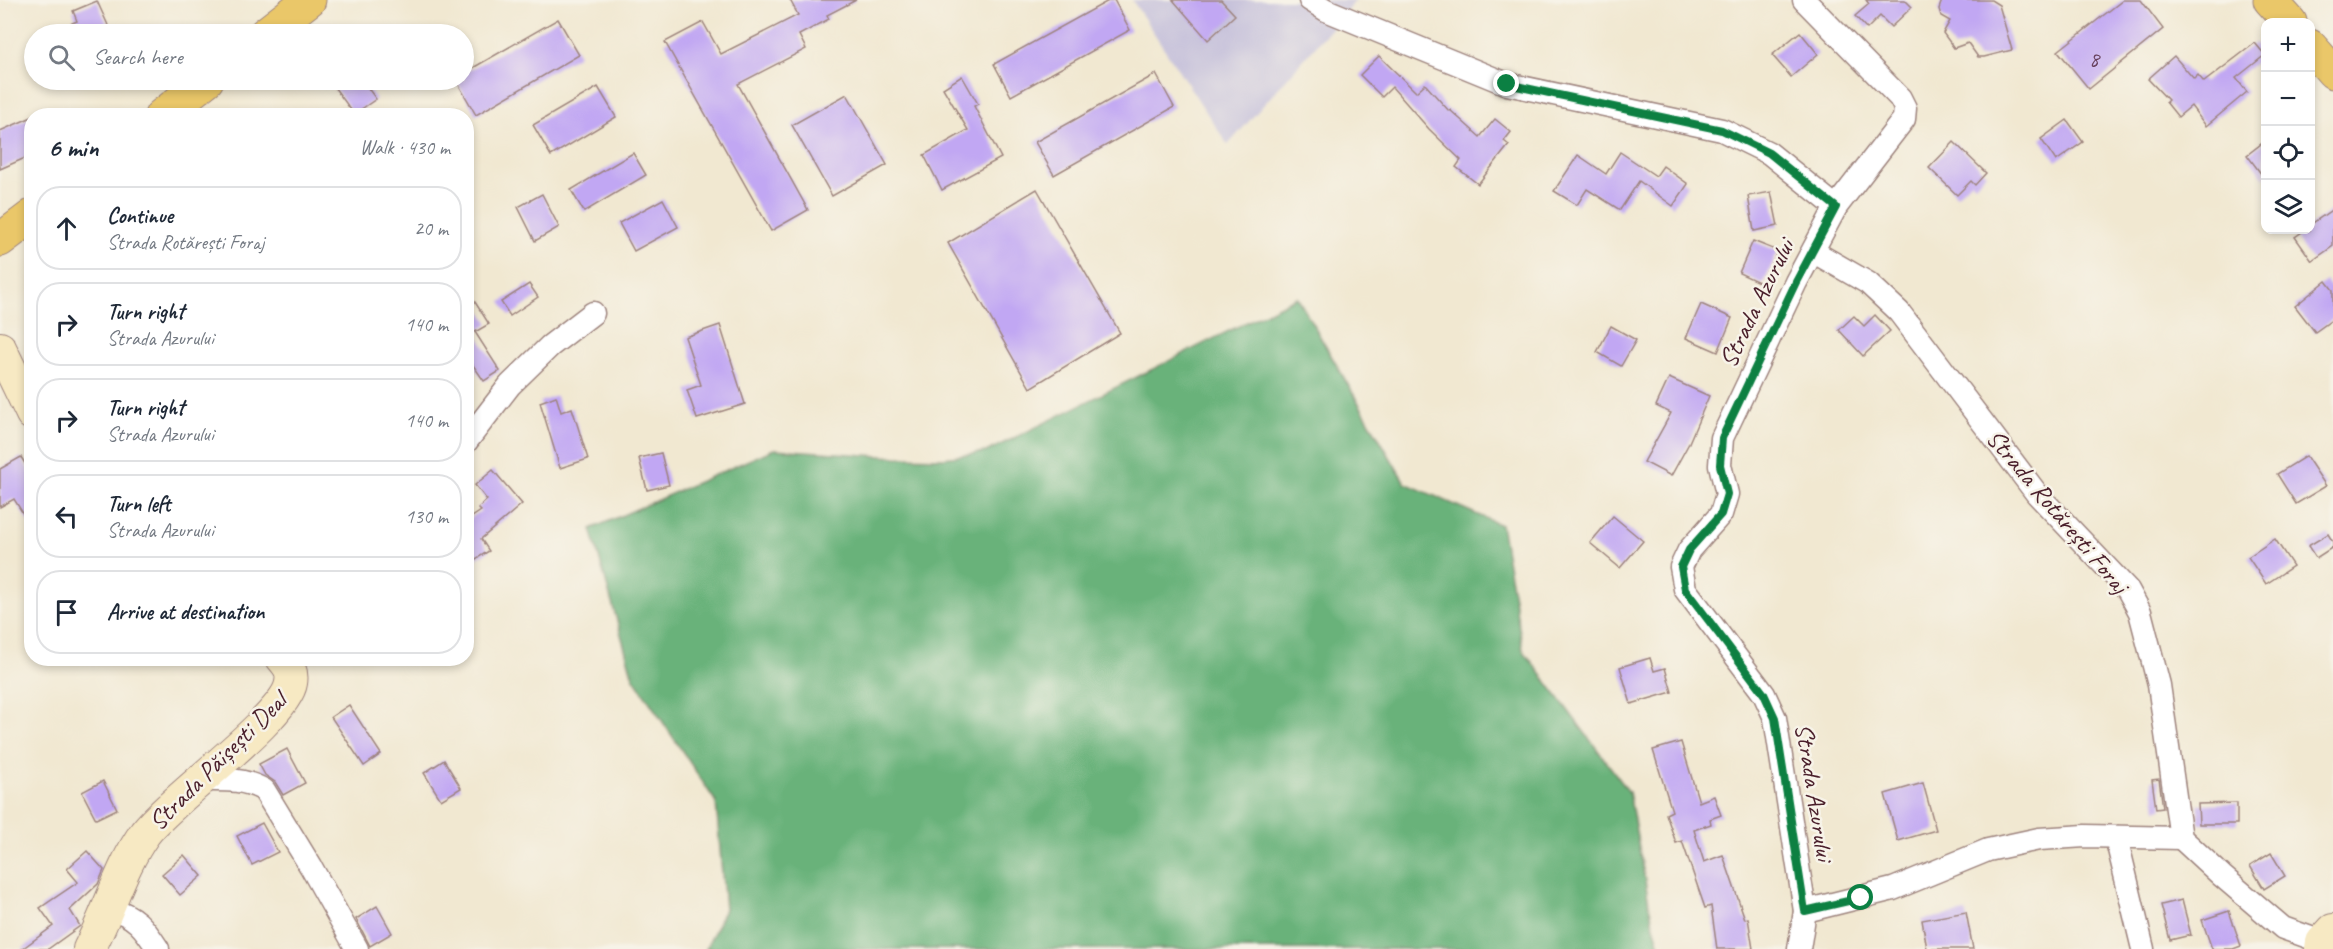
<!DOCTYPE html>
<html lang="en">
<head>
<meta charset="utf-8">
<style>
	:root { --surface:#fff; --page:#f6f6f7; --text:#1f2937; --muted:#747a83; --line:#e0e1e3 }
	body { margin:0; font-family:Caveat,sans-serif; background:var(--page); color:var(--text) }
	.controls { position:absolute; right:18px; top:18px; display:grid; overflow:hidden; border-radius:12px; box-shadow:0 3px 9px #0003 }
	.controls button { width:54px; height:54px; display:grid; place-items:center; padding:0; border:0; border-bottom:2px solid var(--line); background:var(--surface); color:var(--text); font:30px sans-serif }
	.stop { position:absolute; width:18px; height:18px; margin:-14px; border:4px solid #0b8043; border-radius:50%; background:#fff }
	.stop.end { background:#0b8043; border-color:#fff; box-shadow:0 2px 6px #0008 }
	.list { margin:0; padding:0; list-style:none }
	h2 { display:flex; justify-content:space-between; align-items:center; height:78px; margin:0; padding:0 24px; font-size:26px }
	h2 small { font-size:20px; font-weight:400; color:var(--muted) }
	.list li { display:grid; grid-template-columns:39px 1fr auto; gap:18px; align-items:center; box-sizing:border-box; height:84px; margin:0 12px 12px; padding:0 12px; border:2px solid var(--line); border-radius:24px }
	.list b { display:block; font-size:22px; white-space:nowrap }
	.list p { margin:0; font-size:20px; white-space:nowrap; color:var(--muted) }
	.list em { font-size:20px; font-style:normal; color:var(--muted) }
	.icon { flex:none; width:33px; height:33px; fill:none; stroke:currentColor; stroke-width:2; stroke-linecap:round; stroke-linejoin:round }
	.map { position:relative; flex:none; width:2333px; height:949px; overflow:hidden }
	.search { position:absolute; background:var(--surface); box-shadow:0 3px 9px #0003; left:24px; top:24px; width:450px; height:66px; display:flex; align-items:center; gap:15px; box-sizing:border-box; padding:0 21px; border-radius:33px; color:var(--muted); font-size:22px }
	.panel { position:absolute; background:var(--surface); box-shadow:0 3px 9px #0003; left:24px; top:108px; width:450px; height:558px; border-radius:24px }
	.map>svg:first-child { display:block }
	.industrial { fill:#c5c0da }
	.forest { fill:#69b27a; stroke:#5a6852; stroke-width:1.5 }
	.building { fill:#c1a7f3 }
	.lines { fill:none; stroke-linecap:round; stroke-linejoin:round }
	.street-casing { stroke:#9e847e; stroke-width:25 }
	.secondary-casing { stroke:#9e847e; stroke-width:34 }
	.primary-casing { stroke:#9e847e; stroke-width:35 }
	.highway-casing { stroke:#9e847e; stroke-width:35 }
	.street { stroke:#fff; stroke-width:22 }
	.secondary { stroke:#f7e9c3; stroke-width:32 }
	.primary { stroke:#eac769; stroke-width:33 }
	.highway { stroke:#eac769; stroke-width:33 }
	.route { stroke:#0b8043; stroke-width:8 }
	.labels { text-anchor:middle; stroke-width:5; stroke-linejoin:round; paint-order:stroke }
	.number-label { font-size:22px; fill:#68415d }
	.street-label { font-size:26px; fill:#4a1f2b; stroke:#f7f3e8 }
</style>
</head>
<body>
<div class="map">
<svg width="2333" height="949" viewBox="0 0 2333 949">
	<rect width="100%" height="100%" fill="#f7f3e8"/>
	<filter id="ink" filterUnits="userSpaceOnUse"><feTurbulence type="fractalNoise" baseFrequency=".0167" numOctaves="2"/><feDisplacementMap in="SourceGraphic" scale="12" xChannelSelector="R" yChannelSelector="G"/><feConvolveMatrix kernelMatrix="1 2 1 2 8 2 1 2 1" color-interpolation-filters="sRGB"/></filter>
	<filter id="wash" filterUnits="userSpaceOnUse"><feTurbulence type="fractalNoise" baseFrequency=".008" numOctaves="4" result="noise"/><feDisplacementMap in="SourceGraphic" scale="24" xChannelSelector="R" yChannelSelector="G"/><feGaussianBlur stdDeviation="1.35" result="paint"/><feColorMatrix in="noise" values="0 0 0 0 0 0 0 0 0 0 0 0 0 0 0 0 0 1.4 0 .05"/><feComposite in="paint" operator="in"/></filter>
	<g filter="url(#wash)">
		<rect width="100%" height="100%" fill="#f1e8d1"/>
		<path class="industrial" d="M1132,0h224l-128,145z"/>
		<path class="forest" d="M1297,297l108,186 96,42 22,125 106,142 23,128 9,29h-955l19,-40 -9,-107 -83,-125 -42,-148 183,-80 122,8 48,1 42,-6z"/>
		<g id="blocks">
			<g class="building">
				<path d="M790,0h66l-29,15 2,4 -30,16 7,14 -68,35 70,126 -37,21 -106,-189 38,-20 18,32 77,-39z"/>
				<path d="M1110,0h4l16,30 -119,66 -17,-32z"/>
				<path d="M1173,0h48l14,15 -27,25z"/>
				<path d="M1866,0h39l7,7 -21,20 -11,-11 -13,13 -12,-13 14,-12z"/>
				<path d="M1942,0h49l8,5 13,45 -28,7h-6l-10,-14 -14,5 -11,-15 7,-12 -9,-5 -2,-7z"/>
				<path d="M2123,0h18l22,29 -74,60 -31,-38z"/>
				<path d="M97,1l15,33h-66l31,-13 -4,-10z"/>
				<path d="M558,19l21,36 -103,60 -20,-35h8v-7z"/>
				<path d="M1800,32l18,22 -27,23 -19,-22z"/>
				<path d="M2255,43l10,12 -29,23 11,14 -41,34 -15,-20 -13,11 -12,-15 2,-2 -20,-21 26,-23 20,23 4,-4 6,7z"/>
				<path d="M1379,56l37,36 9,-8 24,27 1,-1 30,27 15,-18 16,13 -7,9 5,4 -31,39 -22,-17 5,-7 -32,-31 -37,-42 -10,10 -22,-22z"/>
				<path d="M1156,74l18,33 -120,68 -19,-33z"/>
				<path d="M962,76l16,28 -4,2 27,52 -59,32 -18,-35 44,-25 -25,-42z"/>
				<path d="M329,80h33l14,19 -22,15z"/>
				<path d="M598,87l18,30 -65,39 -18,-31z"/>
				<path d="M847,94l40,71 -55,31 -40,-71z"/>
				<path d="M32,117v38l-32,14v-38z"/>
				<path d="M2067,120l16,22 -27,19 -15,-22z"/>
				<path d="M2265,141v38l-18,-24z"/>
				<path d="M1954,142l32,31 -11,12 -4,-4 -14,14 -28,-27z"/>
				<path d="M1620,152l36,24 7,-10 25,18 -15,22 -34,-25 -19,29 -33,-21 -10,16 -23,-14 24,-36 28,19z"/>
				<path d="M633,153l13,22 -62,37 -13,-22z"/>
				<path d="M1037,189l83,144 -90,55 -82,-145z"/>
				<path d="M1771,192l7,34 -24,5 -6,-35z"/>
				<path d="M542,194l17,33 -24,14 -17,-34z"/>
				<path d="M663,199l15,28 -44,24 -15,-28z"/>
				<path d="M2333,209v37l-21,15 -17,-24 10,-7h5v-5z"/>
				<path d="M1753,241l25,10 -15,33 -24,-11z"/>
				<path d="M2326,281l7,9v29l-18,13 -20,-26z"/>
				<path d="M529,284l9,13 -28,19 -9,-14z"/>
				<path d="M466,288l23,36 -14,8 25,39 -16,10 -11,-16 -7,5z"/>
				<path d="M1701,304l31,14 -14,34 -32,-14z"/>
				<path d="M1875,315l15,16 -27,25 -24,-26 15,-14 10,10z"/>
				<path d="M720,325l25,79 -48,15 -10,-29 14,-5 -16,-48z"/>
				<path d="M1611,326l25,14 -15,26 -24,-14z"/>
				<path d="M1669,378l40,18 -21,49 -17,31 -27,-14 27,-49 -15,-7z"/>
				<path d="M556,396l5,16 11,-4 16,51 -28,9 -20,-66z"/>
				<path d="M661,453l8,32 -22,5 -8,-32z"/>
				<path d="M2306,456l20,30 -30,18 -19,-30z"/>
				<path d="M21,457l11,18v53l-18,-29 -14,8v-38z"/>
				<path d="M493,470l29,34 -41,35 8,12 -23,14v-50l3,4 12,-8 -3,-3 9,-8 -12,-15z"/>
				<path d="M1613,516l30,25 -23,27 -30,-25z"/>
				<path d="M2328,534l5,8v5l-17,11 -8,-12z"/>
				<path d="M2275,539l18,27 -27,18 -18,-27z"/>
				<path d="M1650,658l4,13 11,-3 7,24 -41,12 -11,-37z"/>
				<path d="M349,705l32,49 -17,12 -33,-49z"/>
				<path d="M1681,742l18,60 15,-6 7,19 -11,4 1,5 -17,6 10,32 19,-7 22,64 3,-1 5,31h-36l-6,-43 -6,2 -23,-67 -6,2 -10,-29 6,-3 -19,-61z"/>
				<path d="M287,749l18,34 -22,12 -8,-13 -10,-7 -6,-11z"/>
				<path d="M444,760l17,28 -20,12 -17,-27z"/>
				<path d="M2159,779l4,29 -7,1 -4,-29z"/>
				<path d="M103,781l14,28 -21,10 -14,-27z"/>
				<path d="M1923,783l13,47 -38,11 -13,-47z"/>
				<path d="M2237,803v21h-38l-1,-20z"/>
				<path d="M262,823l16,29 -26,13 -15,-29z"/>
				<path d="M87,851l17,19 -6,14 -28,26 10,16 -32,23h-26l31,-23 -13,-18 38,-26 -11,-13z"/>
				<path d="M2271,853l14,23 -21,13 -14,-23z"/>
				<path d="M184,855l18,21 -22,19 -18,-21z"/>
				<path d="M2182,900l9,35 -21,5 -9,-35z"/>
				<path d="M377,906l15,27 -22,13 -14,-27z"/>
				<path d="M2229,911l12,35 -8,3h-21l-10,-29z"/>
				<path d="M1966,912l7,37h-46l-5,-29z"/>
			</g>
		</g>
	</g>
	<g filter="url(#ink)">
		<use href="#blocks" fill-opacity="0" stroke="#9e847e" stroke-width="1.5"/>
		<g class="lines">
			<defs>
				<g id="street">
					<path d="M1310,0l16,10 181,74 215,46 47,23 67,54"/>
					<path d="M1814,252l54,31 31,29 138,182 91,96 12,22 19,73 22,153 41,38 61,52 39,14"/>
					<path d="M466,442l44,-57 40,-39 43,-33"/>
					<path d="M199,780c24,0 44,-2 65,10l47,77 46,82"/>
					<path d="M2116,837l27,112"/>
					<path d="M109,908c26,7 35,19 49,41"/>
					<path d="M1805,911l88,-22 95,-39 51,-11 46,-3 96,2"/>
					<path d="M1799,949l6,-38 -30,-193 -11,-24 -79,-105 -4,-22 8,-17 32,-36 6,-20 -7,-29 2,-27 74,-156 40,-75 68,-88 1,-11 -5,-10 -96,-98"/>
				</g>
				<g id="secondary">
					<path d="M0,348l32,66"/>
					<path d="M89,949c20,-37 32,-83 56,-116 27,-35 141,-116 146,-150 2,-11 -2,-17 -9,-25"/>
					<path d="M2321,949l1,-7 11,-12"/>
				</g>
				<g id="primary">
					<path d="M265,34l44,-34"/>
					<path d="M161,116l46,-36"/>
					<path d="M0,240l32,-24"/>
				</g>
				<g id="highway">
					<path d="M2270,0l20,22"/>
					<path d="M2310,46l23,26"/>
				</g>
			</defs>
			<use href="#street" class="street-casing"/>
			<use href="#secondary" class="secondary-casing"/>
			<use href="#primary" class="primary-casing"/>
			<use href="#highway" class="highway-casing"/>
			<use href="#street" class="street"/>
			<use href="#secondary" class="secondary"/>
			<use href="#primary" class="primary"/>
			<use href="#highway" class="highway"/>
		</g>
	</g>
	<g class="lines" filter="url(#ink)">
		<path class="route" d="M1507,84l215,46 47,23 67,54 -40,75 -74,156 -2,27 7,29 -6,20 -32,36 -8,17 4,22 79,105 11,24 30,193 56,-13"/>
	</g>
	<g class="labels">
		<g class="number-label">
			<text x="2094" y="66">8</text>
		</g>
		<g class="street-label">
			<text transform="translate(1756 303) rotate(-64)" y="9">Strada Azurului</text>
			<text transform="translate(2058 511) rotate(50)" y="9">Strada Rotărești Foraj</text>
			<text transform="translate(217 761) rotate(-45)" y="9">Strada Păișești Deal</text>
			<text transform="translate(1815 792) rotate(81)" y="9">Strada Azurului</text>
		</g>
	</g>
</svg>
<div class="controls">
<button>+</button>
<button>−</button>
<button><svg class="icon" aria-label="locate" viewBox="0 0 24 24"><circle cx="12" cy="12" r="6"/><path d="M12 2v4M12 18v4M2 12h4M18 12h4"/></svg></button>
<button><svg class="icon" aria-label="layers" viewBox="0 0 24 24"><path d="M12 4l9 5-9 5-9-5zM3 14l9 5 9-5"/></svg></button>
</div>
<div class="stop" style="left:1861px;top:898px"></div>
<div class="stop end" style="left:1507px;top:84px"></div>
<div class="search"><svg class="icon" aria-label="search" viewBox="0 0 24 24"><circle cx="10" cy="10" r="6"/><path d="M15 15l6 6"/></svg>Search here</div>
<section class="panel">
<h2>6 min<small>Walk · 430 m</small></h2>
<ul class="list">
<li><svg class="icon" aria-label="ahead" viewBox="0 0 24 24"><path d="M12 20V5M6 11l6-6 6 6"/></svg><div><b>Continue</b><p>Strada Rotărești Foraj</p></div><em>20 m</em></li>
<li><svg class="icon" aria-label="right" viewBox="0 0 24 24"><path d="M7 20v-9h11M14 6l5 5-5 5"/></svg><div><b>Turn right</b><p>Strada Azurului</p></div><em>140 m</em></li>
<li><svg class="icon" aria-label="right" viewBox="0 0 24 24"><path d="M7 20v-9h11M14 6l5 5-5 5"/></svg><div><b>Turn right</b><p>Strada Azurului</p></div><em>140 m</em></li>
<li><svg class="icon" aria-label="left" viewBox="0 0 24 24"><path d="M17 20v-9H6M10 6l-5 5 5 5"/></svg><div><b>Turn left</b><p>Strada Azurului</p></div><em>130 m</em></li>
<li><svg class="icon" aria-label="arrive" viewBox="0 0 24 24"><path d="M6 21V4h12l-3 4 3 4H6"/></svg><div><b>Arrive at destination</b></div></li>
</ul>
</section>
</div>
</body>
</html>
